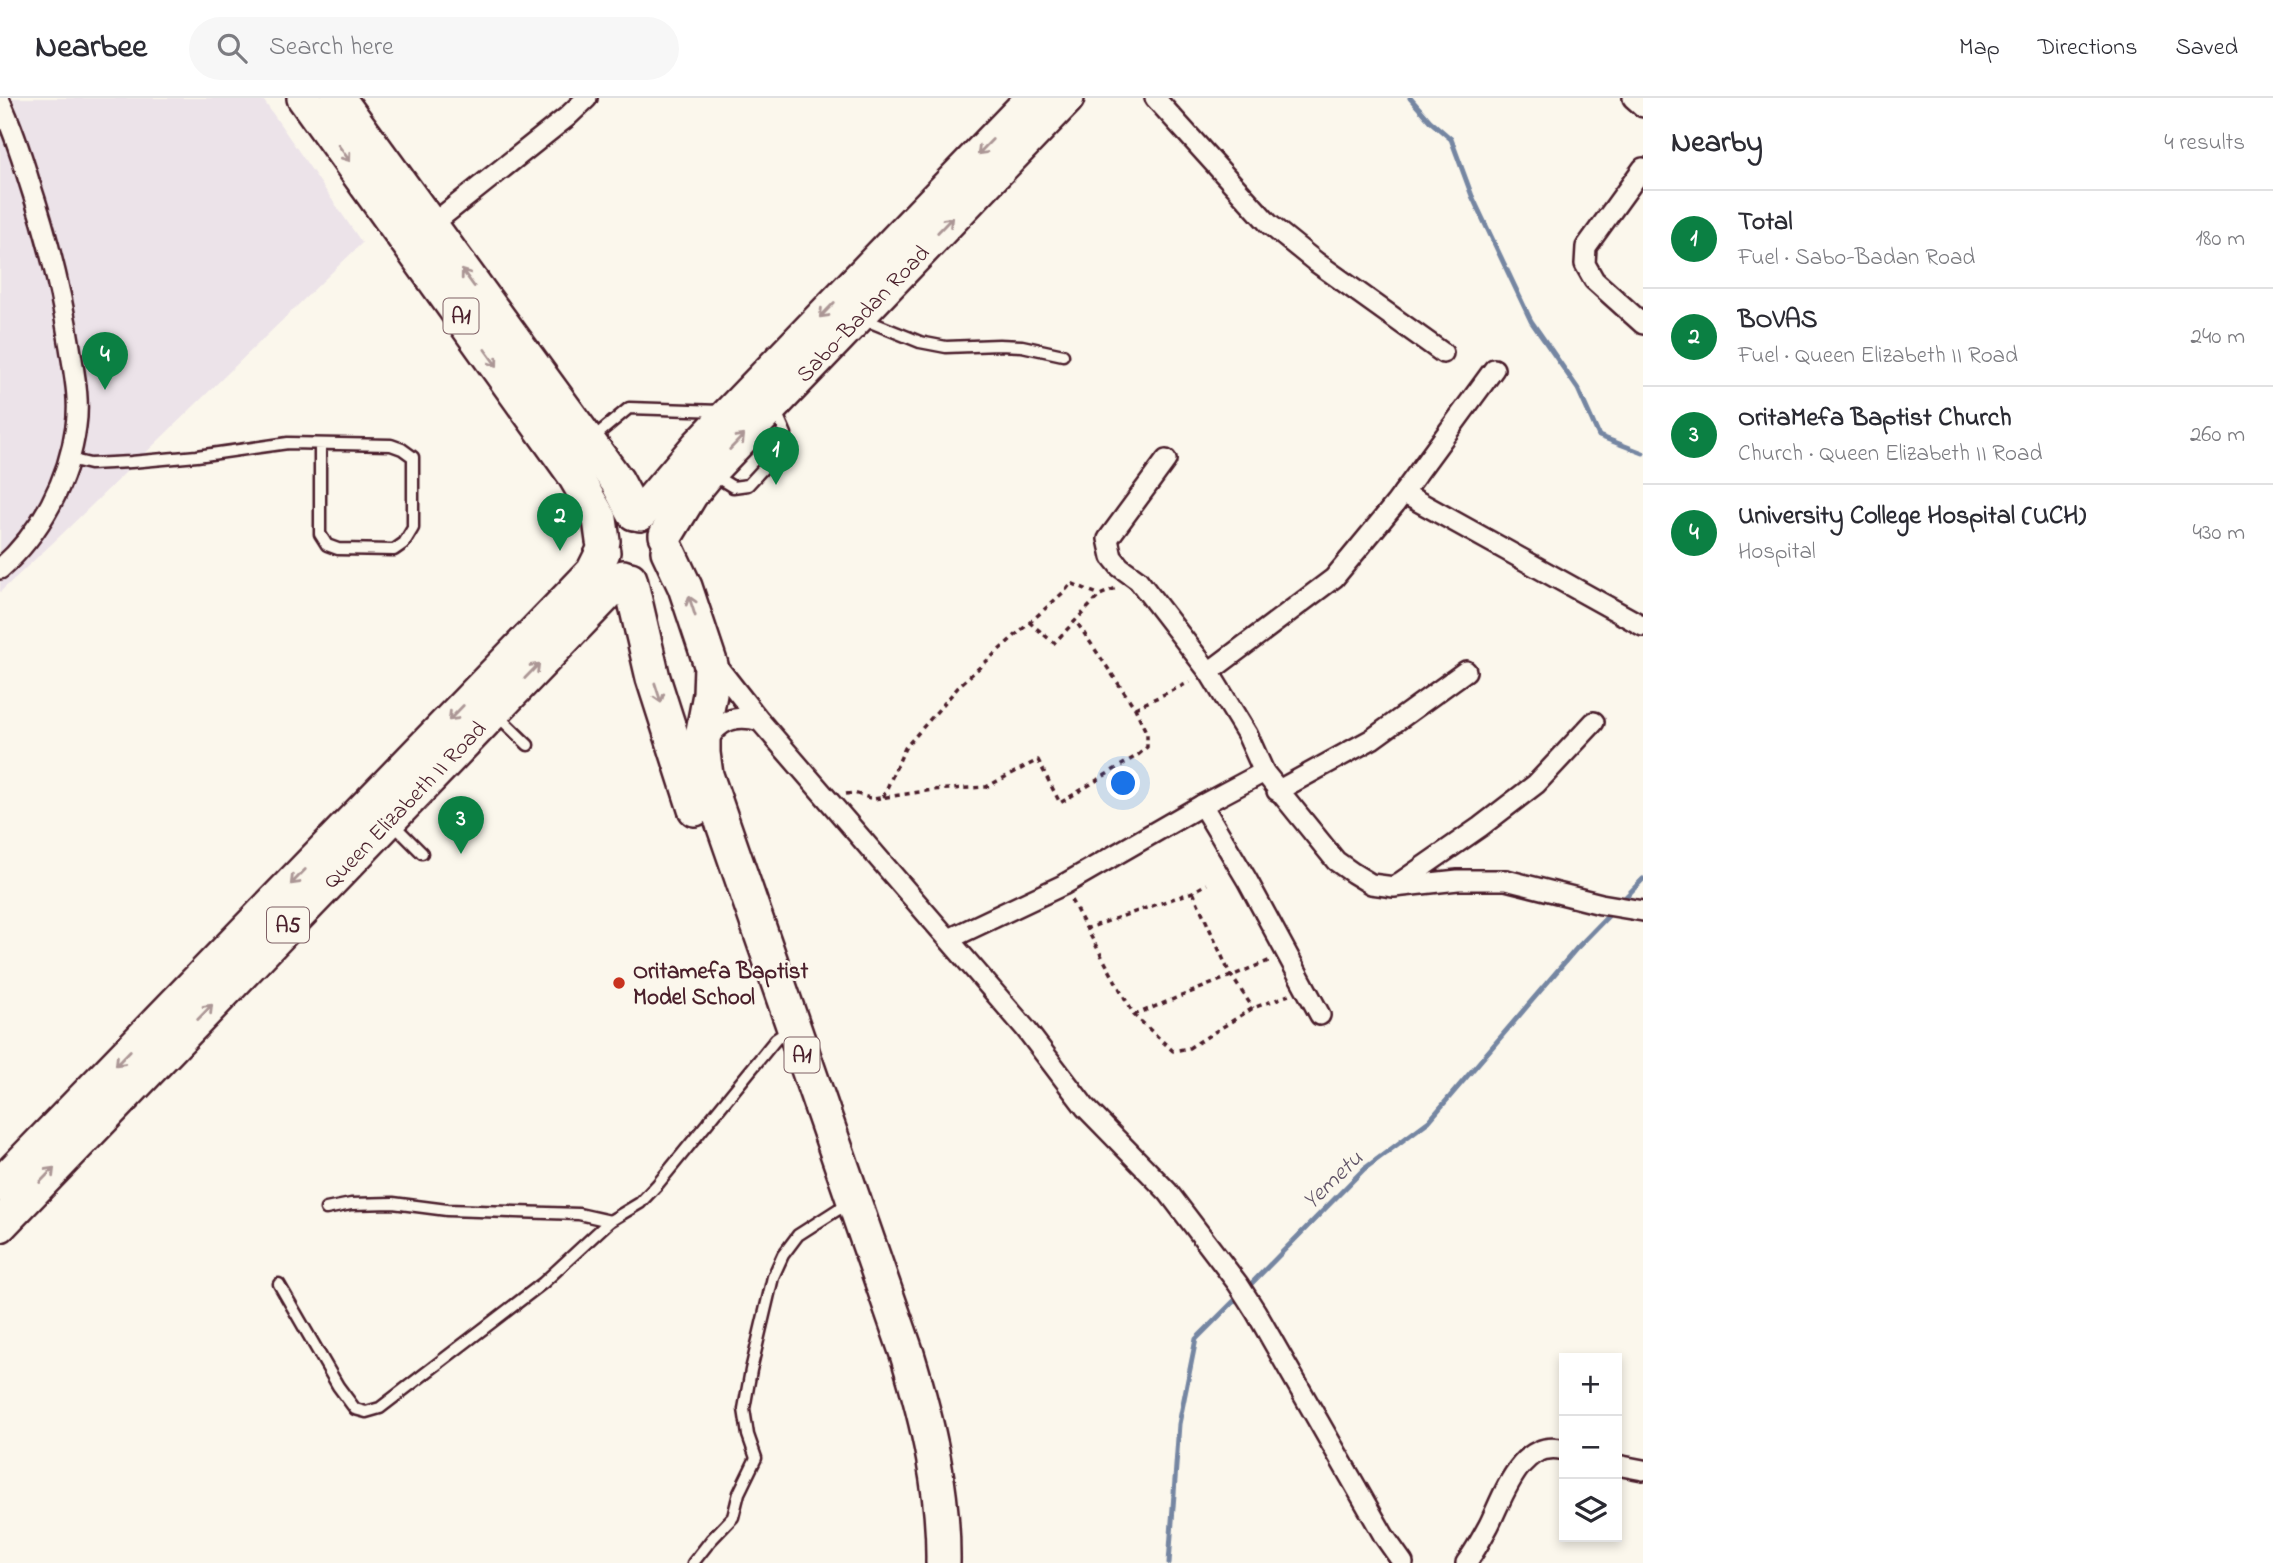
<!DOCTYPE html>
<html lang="en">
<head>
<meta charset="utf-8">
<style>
	:root { --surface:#fff; --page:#f7f7f7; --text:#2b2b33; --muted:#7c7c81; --line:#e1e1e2; --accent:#0b8043 }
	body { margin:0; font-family:"Indie Flower",sans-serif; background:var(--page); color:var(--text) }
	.controls { position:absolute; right:21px; bottom:21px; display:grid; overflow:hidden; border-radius:0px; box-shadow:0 4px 10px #0003 }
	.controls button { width:63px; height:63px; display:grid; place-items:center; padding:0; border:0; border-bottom:2px solid var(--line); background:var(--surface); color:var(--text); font:35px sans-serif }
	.you { position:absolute; left:1124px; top:686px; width:24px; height:24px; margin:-18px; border:5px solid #fff; border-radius:50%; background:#1a73e8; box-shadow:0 0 0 10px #1a73e833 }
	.badge { display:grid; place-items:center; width:46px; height:46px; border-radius:50%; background:var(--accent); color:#fff; font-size:23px; font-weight:700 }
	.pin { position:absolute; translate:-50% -58px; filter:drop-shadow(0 2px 4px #0008) }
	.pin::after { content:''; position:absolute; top:37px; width:24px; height:21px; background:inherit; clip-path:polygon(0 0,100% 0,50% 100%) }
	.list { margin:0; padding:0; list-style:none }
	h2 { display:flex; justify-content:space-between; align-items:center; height:91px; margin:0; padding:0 28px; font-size:30px }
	h2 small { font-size:23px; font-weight:400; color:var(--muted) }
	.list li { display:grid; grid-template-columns:46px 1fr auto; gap:21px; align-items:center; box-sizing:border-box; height:98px; padding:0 28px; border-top:2px solid var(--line) }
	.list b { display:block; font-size:26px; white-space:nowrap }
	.list p { margin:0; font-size:23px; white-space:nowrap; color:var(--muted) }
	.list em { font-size:23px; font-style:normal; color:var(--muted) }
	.icon { flex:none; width:38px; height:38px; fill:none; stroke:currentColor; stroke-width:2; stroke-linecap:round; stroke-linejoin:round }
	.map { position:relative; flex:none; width:1643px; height:1465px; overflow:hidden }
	header { display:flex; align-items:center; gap:42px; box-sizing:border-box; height:98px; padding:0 35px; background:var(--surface); border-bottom:2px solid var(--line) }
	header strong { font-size:33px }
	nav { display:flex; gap:38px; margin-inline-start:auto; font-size:24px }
	.search { width:490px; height:63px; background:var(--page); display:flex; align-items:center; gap:18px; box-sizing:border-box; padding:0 24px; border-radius:38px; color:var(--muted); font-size:26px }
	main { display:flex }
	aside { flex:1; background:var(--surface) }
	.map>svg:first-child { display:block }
	.built { fill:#ece3e9 }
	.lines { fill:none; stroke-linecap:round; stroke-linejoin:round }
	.stream { stroke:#7586a2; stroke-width:5 }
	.lane-casing { stroke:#4a1f2b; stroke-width:15 }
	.street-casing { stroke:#4a1f2b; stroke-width:24 }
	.highway-casing { stroke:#4a1f2b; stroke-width:38 }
	.path { stroke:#4a1f2b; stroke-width:3.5; stroke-dasharray:5 5; stroke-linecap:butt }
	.lane { stroke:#fbf7ec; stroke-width:10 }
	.street { stroke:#fbf7ec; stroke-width:19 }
	.highway { stroke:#fbf7ec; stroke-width:33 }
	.oneway { stroke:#ab9695 }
	.poi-dot { fill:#c8321e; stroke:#fbf7ec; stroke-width:2.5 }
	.labels { text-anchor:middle; stroke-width:5; stroke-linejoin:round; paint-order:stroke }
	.shield { fill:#fbf7ec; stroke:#7f6065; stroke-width:2 }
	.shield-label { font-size:21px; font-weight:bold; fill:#4a1f2b }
	.street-label { font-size:23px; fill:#4a1f2b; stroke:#fbf7ec }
	.poi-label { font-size:23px; font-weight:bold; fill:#4a1f2b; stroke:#fbf7ec; text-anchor:start }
	.water-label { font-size:24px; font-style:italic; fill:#605367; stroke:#fbf7ec }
</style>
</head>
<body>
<header>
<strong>Nearbee</strong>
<div class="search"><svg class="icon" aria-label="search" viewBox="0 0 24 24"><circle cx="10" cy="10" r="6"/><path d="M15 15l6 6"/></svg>Search here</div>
<nav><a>Map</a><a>Directions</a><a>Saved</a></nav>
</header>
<main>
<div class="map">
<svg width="1643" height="1465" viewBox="0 0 1643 1465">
	<rect width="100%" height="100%" fill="#fbf7ec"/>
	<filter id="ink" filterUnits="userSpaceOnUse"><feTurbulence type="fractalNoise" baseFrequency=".0143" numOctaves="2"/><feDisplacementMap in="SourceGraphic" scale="14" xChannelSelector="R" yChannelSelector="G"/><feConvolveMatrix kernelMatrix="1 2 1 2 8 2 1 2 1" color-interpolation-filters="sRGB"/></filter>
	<g filter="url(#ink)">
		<path class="built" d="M0,0h262l100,145 -304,295 -58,54z"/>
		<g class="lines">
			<g class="stream">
				<path d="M1410,0l20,23 21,18 21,57 59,125 47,68 21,47 44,17"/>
				<path d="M1621,804l22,-23"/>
				<path d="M1247,1190l117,-119 65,-48 147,-172 36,-37"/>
				<path d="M1169,1465l10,-139 17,-85 44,-44"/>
			</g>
			<defs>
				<g id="lane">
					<path d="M863,221l57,23 26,5 53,-2 23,1 41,9"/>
					<path d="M593,340l36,-30 92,3"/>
					<path d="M69,361l21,5 41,-2 66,-6 91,-13 103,2 11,4 11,8v71l-9,15 -10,7 -56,-1 -11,-4 -7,-11v-89"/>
					<path d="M715,378l18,11 15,-2 34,-37 4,-14 -11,-25"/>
					<path d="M498,618l30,29"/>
					<path d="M392,725l30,30"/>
					<path d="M326,1111l25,-5 42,-1 54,7 132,4 31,7"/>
					<path d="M279,1186l59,102 17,23 11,3 14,-4 163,-125 67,-62 30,-18 17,-18 119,-146 14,-9"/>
					<path d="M693,1465l18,-23 22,-23 6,-24 17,-35 -8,-23 -4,-26 7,-39 22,-93 10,-22 15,-20 39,-25 13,-5"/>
				</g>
				<g id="street">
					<path d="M1155,0l114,126 47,38 127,91"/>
					<path d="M1633,0l10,9"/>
					<path d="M0,3c12,26 21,53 29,80 18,54 32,109 41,166 4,26 10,52 6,79 -7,54 -35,107 -76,143"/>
					<path d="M1643,70l-57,79 -1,17 9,16 49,44"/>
					<path d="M430,128l137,-109 20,-19"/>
					<path d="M1166,362l-58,79 4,18 8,10 18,13 71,92 38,62 17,38 72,89 17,12 18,11 23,3 64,-7h48l95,24 42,7"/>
					<path d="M1403,395l240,133"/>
					<path d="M713,563l47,60 265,307 60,79 83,85 70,92 18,28 128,224 19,27"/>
					<path d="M1209,574l125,-94 61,-74 99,-135"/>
					<path d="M707,645c10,-23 29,-29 53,-22"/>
					<path d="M1277,693l95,-52 94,-68"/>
					<path d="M1202,707l45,75 73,135"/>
					<path d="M1398,786l82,-57 56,-43 58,-62"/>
					<path d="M949,841l114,-54 139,-80 62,-33"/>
					<path d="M1617,1367l26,5"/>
					<path d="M1466,1465c9,-12 16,-25 23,-38 15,-30 32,-87 75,-75"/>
				</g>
				<g id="highway">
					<path d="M304,0l269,375 27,46 3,22"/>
					<path d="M338,0l279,383 17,32"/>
					<path d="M640,416l57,-67 336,-349"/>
					<path d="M666,437l25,-41 18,-22 358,-374"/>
					<path d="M668,453l17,36 26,78 -1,29 -7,37v22l3,22 201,579c21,69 37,137 36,209"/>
					<path d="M630,481l23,99 42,131"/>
					<path d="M0,1087l573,-592 20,-21 10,-20"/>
					<path d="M0,1127l623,-648"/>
				</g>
			</defs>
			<use href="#lane" class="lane-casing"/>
			<use href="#street" class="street-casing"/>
			<use href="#highway" class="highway-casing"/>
			<g class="path">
				<path d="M1029,524l25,21 46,-48 16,-7"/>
				<path d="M1135,610l55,-26"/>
				<path d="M846,696l8,-1 19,6 59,-9 54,-3 52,-27 22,43 78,-48 9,-8v-13l-12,-26 -60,-88"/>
				<path d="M883,699l22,-49 56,-64 105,-94 5,-7 29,12"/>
				<path d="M1193,794l37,82 23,34"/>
				<path d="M1071,802l63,115 39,36 16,-3 64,-40 36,-13"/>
				<path d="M1085,831l108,-37 14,-8"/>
				<path d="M1134,917l137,-55"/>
			</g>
			<use href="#lane" class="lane"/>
			<use href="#street" class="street"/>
			<use href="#highway" class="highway"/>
		</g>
		<defs><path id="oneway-shaft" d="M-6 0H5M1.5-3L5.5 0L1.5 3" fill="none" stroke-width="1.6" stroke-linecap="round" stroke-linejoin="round" transform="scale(1.75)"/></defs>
		<g class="oneway">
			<use href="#oneway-shaft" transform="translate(985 49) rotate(134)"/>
			<use href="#oneway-shaft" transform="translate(344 55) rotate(54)"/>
			<use href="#oneway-shaft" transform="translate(945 127) rotate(-46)"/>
			<use href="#oneway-shaft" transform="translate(468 180) rotate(-126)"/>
			<use href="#oneway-shaft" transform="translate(827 212) rotate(134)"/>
			<use href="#oneway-shaft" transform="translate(491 260) rotate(54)"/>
			<use href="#oneway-shaft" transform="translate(737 344) rotate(-46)"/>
			<use href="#oneway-shaft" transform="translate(692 508) rotate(-108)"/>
			<use href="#oneway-shaft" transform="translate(532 573) rotate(-46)"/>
			<use href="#oneway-shaft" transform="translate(658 595) rotate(72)"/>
			<use href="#oneway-shaft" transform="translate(456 615) rotate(134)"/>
			<use href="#oneway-shaft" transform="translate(298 779) rotate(134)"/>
			<use href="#oneway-shaft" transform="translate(205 914) rotate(-46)"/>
			<use href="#oneway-shaft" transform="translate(123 960) rotate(134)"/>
			<use href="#oneway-shaft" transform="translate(47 1077) rotate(-46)"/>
		</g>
	</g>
	<circle class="poi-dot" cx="619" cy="885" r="7"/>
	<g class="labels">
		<g class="shield">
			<rect x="443.5" y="200.5" width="35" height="35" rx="5"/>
			<rect x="267" y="809.5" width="42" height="35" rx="5"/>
			<rect x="784.5" y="939.5" width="35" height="35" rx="5"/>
		</g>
		<g class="shield-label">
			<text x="461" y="225">A1</text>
			<text x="288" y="834">A5</text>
			<text x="802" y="964">A1</text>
		</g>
		<g class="street-label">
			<text transform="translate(862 215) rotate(-46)" y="8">Sabo-Badan Road</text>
			<text transform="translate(404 706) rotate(-46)" y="8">Queen Elizabeth II Road</text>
		</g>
		<g class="poi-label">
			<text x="633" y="880">Oritamefa Baptist<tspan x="633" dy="26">Model School</tspan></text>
		</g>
		<g class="water-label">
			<text transform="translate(1332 1081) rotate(-44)" y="8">Yemetu</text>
		</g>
	</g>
</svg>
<div class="controls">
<button>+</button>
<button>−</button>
<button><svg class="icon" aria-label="layers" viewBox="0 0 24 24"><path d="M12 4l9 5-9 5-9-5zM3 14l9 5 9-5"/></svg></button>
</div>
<div class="you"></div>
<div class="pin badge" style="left:776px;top:387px">1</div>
<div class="pin badge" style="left:560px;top:453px">2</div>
<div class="pin badge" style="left:461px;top:756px">3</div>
<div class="pin badge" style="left:105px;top:292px">4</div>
</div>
<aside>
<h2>Nearby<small>4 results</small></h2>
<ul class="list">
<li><span class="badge">1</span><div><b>Total</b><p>Fuel · Sabo-Badan Road</p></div><em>180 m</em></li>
<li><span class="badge">2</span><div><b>BOVAS</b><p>Fuel · Queen Elizabeth II Road</p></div><em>240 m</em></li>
<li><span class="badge">3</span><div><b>OritaMefa Baptist Church</b><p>Church · Queen Elizabeth II Road</p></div><em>260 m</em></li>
<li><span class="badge">4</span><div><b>University College Hospital (UCH)</b><p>Hospital</p></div><em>430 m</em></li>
</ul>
</aside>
</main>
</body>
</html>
